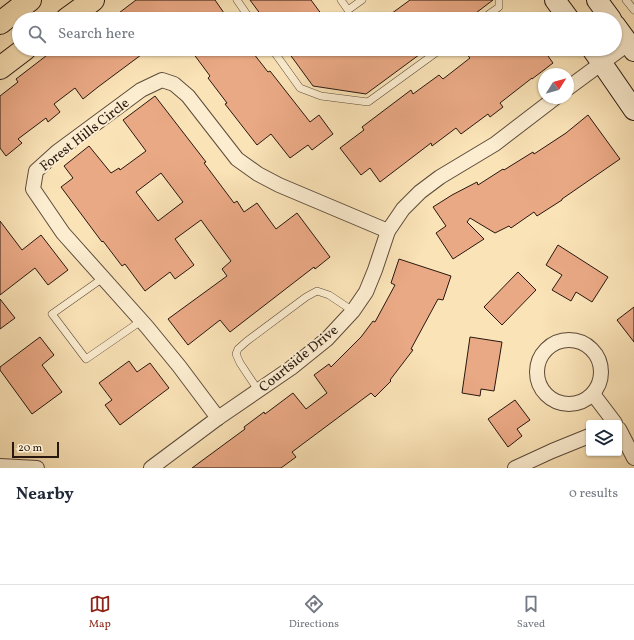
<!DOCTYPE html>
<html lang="en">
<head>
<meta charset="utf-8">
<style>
	:root { --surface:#fff; --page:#f6f6f7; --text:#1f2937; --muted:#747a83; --line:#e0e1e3; --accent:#8f2418 }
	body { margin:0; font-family:Vollkorn,serif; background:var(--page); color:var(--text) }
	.controls { position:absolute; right:12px; bottom:12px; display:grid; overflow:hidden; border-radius:4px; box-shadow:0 1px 3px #0004 }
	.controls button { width:36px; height:36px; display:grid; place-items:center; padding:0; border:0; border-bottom:1px solid var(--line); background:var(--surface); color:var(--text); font:20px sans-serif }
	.compass { position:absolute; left:538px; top:68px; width:36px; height:36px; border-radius:50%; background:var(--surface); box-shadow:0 1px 3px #0004; rotate:53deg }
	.scale { position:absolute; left:12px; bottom:10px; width:47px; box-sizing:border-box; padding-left:4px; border:2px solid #281810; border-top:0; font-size:11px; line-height:14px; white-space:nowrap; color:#281810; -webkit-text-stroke:3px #fcedd0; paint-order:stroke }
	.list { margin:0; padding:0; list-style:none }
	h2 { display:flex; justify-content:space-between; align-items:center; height:52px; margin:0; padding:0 16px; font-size:17px }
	h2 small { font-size:13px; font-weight:400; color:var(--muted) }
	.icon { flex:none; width:22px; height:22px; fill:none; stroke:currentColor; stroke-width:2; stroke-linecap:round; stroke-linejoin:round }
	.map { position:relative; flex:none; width:634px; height:468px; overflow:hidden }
	.search { position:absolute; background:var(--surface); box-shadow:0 1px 3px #0004; left:12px; right:12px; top:12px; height:44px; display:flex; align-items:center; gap:10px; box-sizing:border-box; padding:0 14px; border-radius:22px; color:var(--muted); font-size:15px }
	.sheet { height:116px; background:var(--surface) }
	nav { display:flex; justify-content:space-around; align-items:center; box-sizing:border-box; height:56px; border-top:1px solid var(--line); background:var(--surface); font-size:11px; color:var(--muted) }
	nav a { display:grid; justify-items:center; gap:2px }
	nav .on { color:var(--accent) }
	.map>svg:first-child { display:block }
	.building { fill:#eaa985; stroke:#281810; fill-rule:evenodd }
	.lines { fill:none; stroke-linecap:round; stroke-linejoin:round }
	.lane-casing { stroke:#5c4b3a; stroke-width:8 }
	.street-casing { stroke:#5c4b3a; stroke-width:16 }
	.secondary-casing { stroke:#281810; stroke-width:22 }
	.primary-casing { stroke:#281810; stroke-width:24 }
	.lane { stroke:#fcedd0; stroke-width:7 }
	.street { stroke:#fcedd0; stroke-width:14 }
	.secondary { stroke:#fcedd0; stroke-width:20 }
	.primary { stroke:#fae3b7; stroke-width:22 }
	.labels { text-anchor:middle; stroke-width:4; stroke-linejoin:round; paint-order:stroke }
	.street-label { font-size:14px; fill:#281810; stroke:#fcedd0 }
</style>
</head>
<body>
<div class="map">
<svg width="634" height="468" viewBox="0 0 634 468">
	<rect width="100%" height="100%" fill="#fae3b7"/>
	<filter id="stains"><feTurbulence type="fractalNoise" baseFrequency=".005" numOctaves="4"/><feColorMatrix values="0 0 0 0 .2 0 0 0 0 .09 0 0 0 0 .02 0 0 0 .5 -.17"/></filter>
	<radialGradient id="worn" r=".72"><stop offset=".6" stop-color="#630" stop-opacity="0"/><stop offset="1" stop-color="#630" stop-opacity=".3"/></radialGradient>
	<g class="building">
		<path d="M136,0h79l9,13 -8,6h-105z"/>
		<path d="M250,0h61l14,19h-61z"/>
		<path d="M410,0h83l-25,19h-84z"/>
		<path d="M55,49h94l-51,38 -15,12 -8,-11 -21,16 6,8 -12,10 -2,-4 -28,21 4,4 -16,13 -6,-8v-52l18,-14 -2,-3z"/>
		<path d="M190,49h60l18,23 2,-1 40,51 9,-7 14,19 -21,16 -4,-5 -18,13 -19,-24 -14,11 -32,-41 2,-1 -19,-25 2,-2z"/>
		<path d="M286,49h141l-61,45 -53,-8z"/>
		<path d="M462,49h81l10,14 -21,16v-1l-32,25 3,4 -13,10 -2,-3 -27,20 -5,-6 -24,18 -1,-3 -51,39 -10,-14 -9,7 -21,-27 24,-18 -2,-3 49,-37 2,4 26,-19 4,4 27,-21z"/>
		<path d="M155,96l51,66 -2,1 30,40 3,-2 7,11 13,-9 19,26 21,-16 33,44 -15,12 -1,-2 -84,65 -10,-12 -32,25 -20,-26 59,-43 -5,-7 9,-8 -30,-41 -26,19 19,26 -19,14 -5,-7 -25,19 -20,-27 -3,2 -19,-25 -1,1 -41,-55 12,-9 -9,-12 25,-20 22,27 8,-5 1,2 26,-19 -23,-31zM161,173l22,29 -25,19 -22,-29z"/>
		<path d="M588,115l32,44 -58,40v1l-25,16 -3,-4 -23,16 -2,-2 -14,7 -25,-15 -3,4 17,17 -31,20 -17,-26 10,-7 -13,-19 19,-12 25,-13 1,3 25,-16 1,1 29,-18 1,2 32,-21z"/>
		<path d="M0,221l22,29 19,-15 27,35 -20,15 -13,-17 -35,27z"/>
		<path d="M558,245l50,32 -16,25 -16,-10 -5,9 -19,-11 10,-15 -16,-10z"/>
		<path d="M399,259l52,17 -8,24 -5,-1 -27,50 2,1 -23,30 1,1 -16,16 -4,-4 -79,59 4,5 -15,11h-89l53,-39 -1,-2 20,-15 1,2 28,-21 13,16 21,-16 -13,-18 15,-11 2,3 30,-30 12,-16 2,1 20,-37 -4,-2z"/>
		<path d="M518,272l18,18 -34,35 -18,-18z"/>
		<path d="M0,299l15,19 -15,11z"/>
		<path d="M634,307v35l-17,-22z"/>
		<path d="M40,337l14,18 -12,10 20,27 -30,22 -32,-44v-3z"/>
		<path d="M470,337l32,5 -8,49 -13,-2 -1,7 -18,-3z"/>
		<path d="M129,361l8,11 13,-9 19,25 -49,37 -15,-20 7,-5 -13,-17z"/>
		<path d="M515,400l15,20 -13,9 5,7 -14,11 -20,-28z"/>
	</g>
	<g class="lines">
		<defs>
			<g id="lane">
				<path d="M237,0l13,19"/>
				<path d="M341,0l7,10 14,-10"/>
				<path d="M626,0l8,10"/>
				<path d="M482,19l17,-12v-7"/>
				<path d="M272,49l28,39 21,8 47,6 73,-53"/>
				<path d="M103,278l-51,36 34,45 55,-38"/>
				<path d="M258,390l-18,-27 -4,-9 2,-5 9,-8 59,-44 11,-6 12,4 24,16"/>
			</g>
			<g id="street">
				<path d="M568,88l61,-45"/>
				<circle cx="569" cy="372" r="32"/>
				<path d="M593,394l22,29"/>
				<path d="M218,418l-39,-52 -32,-39 -84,-94 -30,-44 3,-18 21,-19 84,-62 21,-10 12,4 14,12 49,63 21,15 21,11 109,46"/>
				<path d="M619,429l15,29"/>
				<path d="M0,466l37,2"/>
				<path d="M151,468l67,-50 73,-50 36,-29 26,-28 13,-19 9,-22 13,-39 15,-22 17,-17 20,-15 55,-33 60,-46"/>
				<path d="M515,468l37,-17 37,-15"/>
			</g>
			<g id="secondary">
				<path d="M555,0l14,19"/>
				<path d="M597,0l14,19"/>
				<path d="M615,25l19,26"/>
				<path d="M592,49l42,61"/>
			</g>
			<g id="primary">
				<path d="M67,19l26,-19"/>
				<path d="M0,23l30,-23"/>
				<path d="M0,68l25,-19"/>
			</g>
		</defs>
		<use href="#lane" class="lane-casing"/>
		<use href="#street" class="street-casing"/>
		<use href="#secondary" class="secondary-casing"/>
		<use href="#primary" class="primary-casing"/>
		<use href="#lane" class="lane"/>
		<use href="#street" class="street"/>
		<use href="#secondary" class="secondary"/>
		<use href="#primary" class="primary"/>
	</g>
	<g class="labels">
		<g class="street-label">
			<text transform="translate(84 134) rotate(-38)" y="5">Forest Hills Circle</text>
			<text transform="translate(298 358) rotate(-39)" y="5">Courtside Drive</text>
		</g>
	</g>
	<rect width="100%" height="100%" filter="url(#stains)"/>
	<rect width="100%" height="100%" fill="url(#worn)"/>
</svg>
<div class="controls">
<button><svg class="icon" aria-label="layers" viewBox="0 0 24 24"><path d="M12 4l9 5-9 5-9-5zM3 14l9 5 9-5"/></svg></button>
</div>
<svg class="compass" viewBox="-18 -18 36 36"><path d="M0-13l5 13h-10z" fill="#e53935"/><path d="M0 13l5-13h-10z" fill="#747a83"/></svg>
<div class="scale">20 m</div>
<div class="search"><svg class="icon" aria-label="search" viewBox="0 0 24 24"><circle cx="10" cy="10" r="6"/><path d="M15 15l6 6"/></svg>Search here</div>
</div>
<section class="sheet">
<h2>Nearby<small>0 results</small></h2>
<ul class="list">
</ul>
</section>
<nav>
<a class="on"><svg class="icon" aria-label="map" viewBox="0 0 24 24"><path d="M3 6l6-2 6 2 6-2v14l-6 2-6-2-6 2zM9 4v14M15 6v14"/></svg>Map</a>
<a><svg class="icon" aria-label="directions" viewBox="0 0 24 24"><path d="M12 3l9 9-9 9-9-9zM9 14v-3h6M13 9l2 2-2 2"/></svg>Directions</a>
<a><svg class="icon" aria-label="saved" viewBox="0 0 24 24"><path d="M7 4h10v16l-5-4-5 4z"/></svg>Saved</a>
</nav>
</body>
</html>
